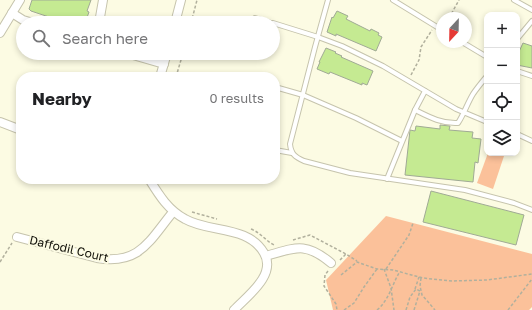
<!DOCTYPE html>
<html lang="en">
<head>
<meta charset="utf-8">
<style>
	:root { --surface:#fff; --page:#f2f2f2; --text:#202124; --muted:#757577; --line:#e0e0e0 }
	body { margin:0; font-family:"Golos Text",sans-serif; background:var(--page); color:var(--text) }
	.controls { position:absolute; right:12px; top:12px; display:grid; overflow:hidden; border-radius:8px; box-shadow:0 2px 6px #0003 }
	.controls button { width:36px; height:36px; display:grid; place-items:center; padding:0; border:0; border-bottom:1px solid var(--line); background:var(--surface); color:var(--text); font:20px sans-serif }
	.compass { position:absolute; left:436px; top:12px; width:36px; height:36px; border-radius:50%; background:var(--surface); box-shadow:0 2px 6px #0003; rotate:202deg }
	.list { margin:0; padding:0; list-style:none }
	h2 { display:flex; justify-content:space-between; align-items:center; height:52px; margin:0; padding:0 16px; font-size:17px }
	h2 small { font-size:13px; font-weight:400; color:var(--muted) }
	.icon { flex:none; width:22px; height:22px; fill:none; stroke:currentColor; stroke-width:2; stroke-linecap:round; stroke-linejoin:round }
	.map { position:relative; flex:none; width:532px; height:310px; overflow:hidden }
	.search { position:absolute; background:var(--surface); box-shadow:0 2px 6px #0003; left:16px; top:16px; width:264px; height:44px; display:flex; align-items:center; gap:10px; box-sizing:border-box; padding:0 14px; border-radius:22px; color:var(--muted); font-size:15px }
	.panel { position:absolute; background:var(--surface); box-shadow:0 2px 6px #0003; left:16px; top:72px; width:264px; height:112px; border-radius:16px }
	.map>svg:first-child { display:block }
	.green { fill:#fbc19a }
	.building { fill:#c5ea92; stroke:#a0aa95 }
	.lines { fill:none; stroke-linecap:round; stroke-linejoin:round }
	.lane-casing { stroke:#c6c4ad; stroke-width:6 }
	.street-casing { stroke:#c6c4ad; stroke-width:10 }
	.path { stroke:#b1b09d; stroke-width:1.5; stroke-dasharray:3 2; stroke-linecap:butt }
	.lane { stroke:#fff; stroke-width:4 }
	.street { stroke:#fff; stroke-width:8 }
	.labels { text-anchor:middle; stroke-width:4; stroke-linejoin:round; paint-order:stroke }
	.street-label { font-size:12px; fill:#13120a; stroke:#fcfbe3 }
</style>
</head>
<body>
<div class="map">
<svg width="532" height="310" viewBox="0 0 532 310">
	<rect width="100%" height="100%" fill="#fcfbe3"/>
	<g class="green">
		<path d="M488,153h17l-12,36 -16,-6z"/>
		<path d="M386,216l146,38v53l-3,3h-196l-7,-30z"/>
	</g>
	<g class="building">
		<path d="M32,0h59l-4,11 2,1 -4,11h-18l-36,-12 -2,-2z"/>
		<path d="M337,11l11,5 -2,3 24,12 1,-2 8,4 -1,2 4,2 -6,14 -40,-17v2l-9,-4 5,-15 1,1z"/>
		<path d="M523,43l9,3v22l-15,-3v-9z"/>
		<path d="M326,48l10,4 -1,1 7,3 -1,1 32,14 -6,14 -5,-2v2l-32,-13 -1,2 -12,-5 3,-7h-1z"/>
		<path d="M440,125l10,1 -1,4 24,2 -1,6 9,1 -3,24 -3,-1 -2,20 -68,-7 5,-45 5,1 1,-5 24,3z"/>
		<path d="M431,191l93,24 -8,30 -93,-23z"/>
	</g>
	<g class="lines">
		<defs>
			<g id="lane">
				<path d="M328,0l-13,47 -25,97c1,10 5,13 14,17l46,12 115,17 49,13 18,7"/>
				<path d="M393,0l49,30"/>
				<path d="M514,0l18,10"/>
				<path d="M255,18l16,5"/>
				<path d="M273,23l45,14 24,9 41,20 73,43 31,13"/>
				<path d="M517,39l15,-18"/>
				<path d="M462,42l25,15"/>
				<path d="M517,71l15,5"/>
				<path d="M275,87l28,8 53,23 46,23"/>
				<path d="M415,110c14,7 27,14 43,13 6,-9 9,-19 15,-29 4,-6 9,-12 14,-18"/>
				<path d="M517,134l15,7"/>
				<path d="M275,150l17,3"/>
				<path d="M387,179l28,-69 10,-19"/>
			</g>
			<g id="street">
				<path d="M12,13l11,7 10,3"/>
				<path d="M99,23l4,-23"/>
				<path d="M175,23l6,-23"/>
				<path d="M0,33l20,-33"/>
				<path d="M126,53l38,11"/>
				<path d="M160,77l7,-24"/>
				<path d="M0,122l21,8"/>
				<path d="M149,179c10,16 19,31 36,40 24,14 63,6 79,34 13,22 -17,43 -30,57"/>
				<path d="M17,237l80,21c43,7 52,-17 76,-46"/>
				<path d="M266,256c29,-8 39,-15 65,7"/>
			</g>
		</defs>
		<use href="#lane" class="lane-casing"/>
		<use href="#street" class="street-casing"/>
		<g class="path">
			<path d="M449,18l10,-18"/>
			<path d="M191,23l6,-23"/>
			<path d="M411,75l8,-15 2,-13 11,-17"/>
			<path d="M176,77l7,-24"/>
			<path d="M192,212l25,7"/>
			<path d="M251,229c10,4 15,12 23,16"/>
			<path d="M293,240l17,-5 36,19"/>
			<path d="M340,260l6,-6 11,7"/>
			<path d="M0,262l12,-19"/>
			<path d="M384,269l7,19 3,22"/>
			<path d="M386,269l23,-34 4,-12"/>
			<path d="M328,271l-3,4 -1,11 12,18 1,6"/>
			<path d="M341,275l16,-13 20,7 16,1 30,8 29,3 35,-1 45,-6"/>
			<path d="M421,278l-1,8 2,9 13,15"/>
			<path d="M415,289l4,-12"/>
			<path d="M344,310l10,-7 10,-16 13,-18"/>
			<path d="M377,310c12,-10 15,-25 22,-37"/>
			<path d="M406,310l4,-13 6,-8 4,2"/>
			<path d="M414,310l6,-19"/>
			<path d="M508,310l24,-31"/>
		</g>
		<use href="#lane" class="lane"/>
		<use href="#street" class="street"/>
	</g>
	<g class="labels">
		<g class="street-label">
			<text transform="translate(69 249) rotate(13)" y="4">Daffodil Court</text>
		</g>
	</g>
</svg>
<div class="controls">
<button>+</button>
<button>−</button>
<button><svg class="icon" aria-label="locate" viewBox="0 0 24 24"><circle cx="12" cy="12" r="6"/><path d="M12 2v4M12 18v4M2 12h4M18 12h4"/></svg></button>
<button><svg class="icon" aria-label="layers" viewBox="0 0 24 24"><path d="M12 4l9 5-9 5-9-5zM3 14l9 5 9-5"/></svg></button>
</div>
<svg class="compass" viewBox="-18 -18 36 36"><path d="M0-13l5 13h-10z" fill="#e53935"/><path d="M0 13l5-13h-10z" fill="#757577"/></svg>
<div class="search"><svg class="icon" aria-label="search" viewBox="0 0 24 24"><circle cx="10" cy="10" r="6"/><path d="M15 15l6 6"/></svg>Search here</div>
<section class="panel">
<h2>Nearby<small>0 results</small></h2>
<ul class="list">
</ul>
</section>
</div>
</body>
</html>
